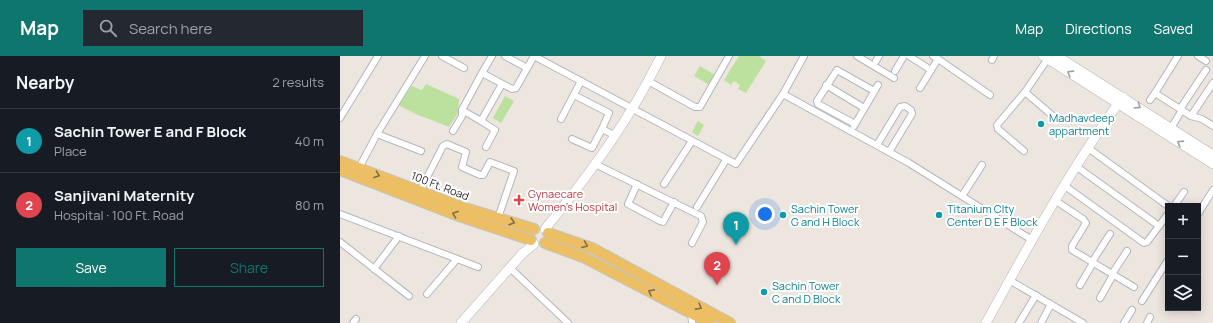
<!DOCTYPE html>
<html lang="en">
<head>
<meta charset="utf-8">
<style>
	:root { --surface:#171b24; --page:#242831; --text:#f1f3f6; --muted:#9ea1a6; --line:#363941; --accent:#0f766e }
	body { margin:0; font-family:Manrope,sans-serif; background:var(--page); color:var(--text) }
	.controls { position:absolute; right:12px; bottom:12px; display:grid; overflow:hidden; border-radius:0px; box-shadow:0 2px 10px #0003 }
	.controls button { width:36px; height:36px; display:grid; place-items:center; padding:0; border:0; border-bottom:1px solid var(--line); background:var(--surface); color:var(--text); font:20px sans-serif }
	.you { position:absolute; left:425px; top:158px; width:14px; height:14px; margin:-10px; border:3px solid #fff; border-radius:50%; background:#1a73e8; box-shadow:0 0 0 6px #1a73e833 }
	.badge { display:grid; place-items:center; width:26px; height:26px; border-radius:50%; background:var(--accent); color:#fff; font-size:13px; font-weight:700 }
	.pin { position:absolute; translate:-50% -33px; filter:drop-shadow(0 1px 2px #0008) }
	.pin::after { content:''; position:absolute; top:21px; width:14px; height:12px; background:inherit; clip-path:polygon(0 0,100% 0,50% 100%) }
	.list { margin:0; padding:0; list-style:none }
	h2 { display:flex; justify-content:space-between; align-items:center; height:52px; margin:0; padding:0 16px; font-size:17px }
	h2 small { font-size:13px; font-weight:400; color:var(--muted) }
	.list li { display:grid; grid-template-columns:26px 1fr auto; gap:12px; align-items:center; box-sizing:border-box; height:64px; padding:0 16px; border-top:1px solid var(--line) }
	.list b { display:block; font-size:15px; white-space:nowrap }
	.list p { margin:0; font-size:13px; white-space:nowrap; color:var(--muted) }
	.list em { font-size:13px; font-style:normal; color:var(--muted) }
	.actions { display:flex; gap:8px; padding:12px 16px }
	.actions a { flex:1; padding:9px 0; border:1px solid var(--accent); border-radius:0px; text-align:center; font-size:14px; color:var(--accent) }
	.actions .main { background:var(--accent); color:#fff }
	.icon { flex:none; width:22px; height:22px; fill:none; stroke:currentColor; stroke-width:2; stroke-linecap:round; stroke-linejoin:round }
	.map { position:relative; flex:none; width:873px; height:267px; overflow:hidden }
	header { display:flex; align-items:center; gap:24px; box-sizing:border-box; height:56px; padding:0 20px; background:var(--accent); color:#fff }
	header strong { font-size:19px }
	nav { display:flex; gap:22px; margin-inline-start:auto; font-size:14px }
	.search { width:280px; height:36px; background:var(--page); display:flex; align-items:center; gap:10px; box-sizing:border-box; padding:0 14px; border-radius:0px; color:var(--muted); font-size:15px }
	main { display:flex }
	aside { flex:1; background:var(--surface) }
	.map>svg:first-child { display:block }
	.green { fill:#bce19e }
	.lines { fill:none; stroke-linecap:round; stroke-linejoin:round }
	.street-casing { stroke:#b2b6bf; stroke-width:8 }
	.secondary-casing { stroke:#b2b6bf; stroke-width:10 }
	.primary-casing { stroke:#c4c4c4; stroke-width:12 }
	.street { stroke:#fff; stroke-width:6 }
	.secondary { stroke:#fff; stroke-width:9 }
	.primary { stroke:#ecbf65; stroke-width:10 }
	.oneway { stroke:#a0a0a0 }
	.oneway2 { stroke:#826e46 }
	.culture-dot { fill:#0f9aa8; stroke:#fff; stroke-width:1.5 }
	.health-dot { fill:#e0444e; stroke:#fff; stroke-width:1.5 }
	.labels { text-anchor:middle; stroke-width:4; stroke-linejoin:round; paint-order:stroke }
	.culture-label { font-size:11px; fill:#0d838f; stroke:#fff; text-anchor:start }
	.street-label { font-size:11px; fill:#2c2c2c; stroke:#fff }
	.health-label { font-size:11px; fill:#be3a42; stroke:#fff; text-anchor:start }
</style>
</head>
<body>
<header>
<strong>Map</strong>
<div class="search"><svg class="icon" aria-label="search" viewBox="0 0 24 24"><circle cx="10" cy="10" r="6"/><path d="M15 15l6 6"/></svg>Search here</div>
<nav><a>Map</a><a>Directions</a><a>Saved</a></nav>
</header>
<main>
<aside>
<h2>Nearby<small>2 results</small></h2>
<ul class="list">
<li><span class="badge" style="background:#0f9aa8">1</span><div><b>Sachin Tower E and F Block</b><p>Place</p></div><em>40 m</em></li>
<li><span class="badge" style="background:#e0444e">2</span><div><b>Sanjivani Maternity</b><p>Hospital · 100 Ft. Road</p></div><em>80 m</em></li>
</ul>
<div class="actions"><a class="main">Save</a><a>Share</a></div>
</aside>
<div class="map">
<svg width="873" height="267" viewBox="0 0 873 267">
	<rect width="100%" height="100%" fill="#ede6df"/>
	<g class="green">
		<path d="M399,0h20l7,5 -20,32 -8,-4 2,-4 -6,-4 -3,4 -7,-5z"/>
		<path d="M360,10l17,10 -6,10 -17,-10z"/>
		<path d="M86,28l33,15 -1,14 -9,14 -33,-13 -18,-9 14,-19 10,4z"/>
		<path d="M165,40l9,5 -13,22 -8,-5z"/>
		<path d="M358,65l6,4 -6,11 -6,-4z"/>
	</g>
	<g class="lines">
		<defs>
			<g id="street">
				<path d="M102,0l22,12"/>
				<path d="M152,0l-10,17 30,16 4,-1 18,-32"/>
				<path d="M165,0l22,12"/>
				<path d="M194,0l202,108 47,-70 21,-38"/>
				<path d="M517,0l37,22"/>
				<path d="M569,0l22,14"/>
				<path d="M858,0l8,5"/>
				<path d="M598,3l52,36"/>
				<path d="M652,4l2,-4"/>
				<path d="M536,5l3,-5"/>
				<path d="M555,15l9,-15"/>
				<path d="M308,25l47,26h5l29,-51"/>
				<path d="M486,29l38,23"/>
				<path d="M580,32l18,-29 -5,-3"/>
				<path d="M685,36l28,24"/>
				<path d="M815,37l23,-37"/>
				<path d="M443,38l126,69 123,77"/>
				<path d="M234,39l35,18 -7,16 12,6"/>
				<path d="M810,44l5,-7 36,23 11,3 11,7"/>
				<path d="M840,53l26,-39"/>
				<path d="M122,54l19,11"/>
				<path d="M851,60l22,-33"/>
				<path d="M0,62l38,-62"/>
				<path d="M221,63l20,-38"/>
				<path d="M515,68l-37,-20 -1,-3 20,-31 37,21"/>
				<path d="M514,70l24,-41"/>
				<path d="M831,72l11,-18"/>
				<path d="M113,75l9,-15v-6l20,-37"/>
				<path d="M37,78l44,17"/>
				<path d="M232,83l20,9 10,-19"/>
				<path d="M537,89l23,-38 5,-1 6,4 1,4 -23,38"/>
				<path d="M146,91l9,-17 -14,-9 21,-37"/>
				<path d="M748,92l80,58"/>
				<path d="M684,95l-26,-22 -1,-4 28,-33 24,-35"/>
				<path d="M255,108l106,52 2,6 -11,21"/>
				<path d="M737,111l82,59"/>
				<path d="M19,112l18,-34 48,-78"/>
				<path d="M297,128l-9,20 32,17 3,1 11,-20"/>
				<path d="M324,128l28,-43"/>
				<path d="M725,130l79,57 3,-1 21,-28"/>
				<path d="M80,135l23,-45 4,-2 19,8 -4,15 18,8h3l7,-13 24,9 -16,47"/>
				<path d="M622,140l20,-31"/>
				<path d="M716,145l27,18 3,4 -14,23v4l62,37"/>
				<path d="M834,150l10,-14"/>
				<path d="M357,151l29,-47"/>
				<path d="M0,158l138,53"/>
				<path d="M858,158l15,-24"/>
				<path d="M0,186l69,54"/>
				<path d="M752,206l18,-28"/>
				<path d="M170,212l58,55"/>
				<path d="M34,213l25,-33"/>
				<path d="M772,218l15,-23"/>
				<path d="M669,224l74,43"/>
				<path d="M740,229l13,-22"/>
				<path d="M87,238l30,-35"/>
				<path d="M760,242l13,-23"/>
				<path d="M802,245l26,-41"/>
				<path d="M351,256l1,11"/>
				<path d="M13,267l3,-4"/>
				<path d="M679,267l17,-28"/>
				<path d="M701,267l10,-19"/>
				<path d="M784,267l8,-13"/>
				<path d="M807,267l3,-6"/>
			</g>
			<g id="secondary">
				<path d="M703,0l170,108"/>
				<path d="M717,0l156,99"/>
				<path d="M205,173c44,-54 86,-111 116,-173"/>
				<path d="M121,267l61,-69 12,-10"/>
				<path d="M646,267c42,-77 85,-155 137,-226"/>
			</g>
			<g id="primary">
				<path d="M0,105l122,46 72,22"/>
				<path d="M0,114l116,45 75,25"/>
				<path d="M208,177l44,15 138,75"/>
				<path d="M205,187l38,14 127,66"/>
			</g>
		</defs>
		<use href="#street" class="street-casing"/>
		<use href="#secondary" class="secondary-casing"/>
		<use href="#primary" class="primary-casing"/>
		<use href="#street" class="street"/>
		<use href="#secondary" class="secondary"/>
		<use href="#primary" class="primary"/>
	</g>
	<defs><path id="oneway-chevron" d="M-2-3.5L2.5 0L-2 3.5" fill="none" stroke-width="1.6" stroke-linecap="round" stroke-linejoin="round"/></defs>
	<g class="oneway">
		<use href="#oneway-chevron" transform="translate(730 17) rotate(-148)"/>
		<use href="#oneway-chevron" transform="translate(798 50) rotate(33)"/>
		<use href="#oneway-chevron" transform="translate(840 87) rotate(-148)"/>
	</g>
	<g class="oneway2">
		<use href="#oneway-chevron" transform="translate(37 119) rotate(20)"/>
		<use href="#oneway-chevron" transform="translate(115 158) rotate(-160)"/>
		<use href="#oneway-chevron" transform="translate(172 166) rotate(17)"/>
		<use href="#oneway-chevron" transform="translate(245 189) rotate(22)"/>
		<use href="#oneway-chevron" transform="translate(311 236) rotate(-153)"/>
		<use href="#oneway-chevron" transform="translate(359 251) rotate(29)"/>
	</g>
	<g class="culture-dot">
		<circle cx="701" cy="68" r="4"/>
		<circle cx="443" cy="159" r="4"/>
		<circle cx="599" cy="159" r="4"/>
		<circle cx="424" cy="236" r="4"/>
	</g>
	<path class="health-dot" d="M177 138h4v4h4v4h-4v4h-4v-4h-4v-4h4z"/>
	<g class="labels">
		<g class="culture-label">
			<text x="709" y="66">Madhavdeep<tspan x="709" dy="13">appartment</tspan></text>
			<text x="451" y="157">Sachin Tower<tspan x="451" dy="13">G and H Block</tspan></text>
			<text x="607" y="157">Titanium CIty<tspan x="607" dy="13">Center D E F Block</tspan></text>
			<text x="432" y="234">Sachin Tower<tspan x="432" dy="13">C and D Block</tspan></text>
		</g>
		<g class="street-label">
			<text transform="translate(100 130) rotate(21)" y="4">100 Ft. Road</text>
		</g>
		<g class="health-label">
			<text x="188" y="142">Gynaecare<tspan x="188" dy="13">Women's Hospital</tspan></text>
		</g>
	</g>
</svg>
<div class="controls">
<button>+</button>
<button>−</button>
<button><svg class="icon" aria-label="layers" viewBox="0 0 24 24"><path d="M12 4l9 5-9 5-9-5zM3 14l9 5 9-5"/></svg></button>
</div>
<div class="you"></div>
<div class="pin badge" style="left:396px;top:189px;background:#0f9aa8">1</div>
<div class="pin badge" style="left:377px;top:229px;background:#e0444e">2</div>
</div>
</main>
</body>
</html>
